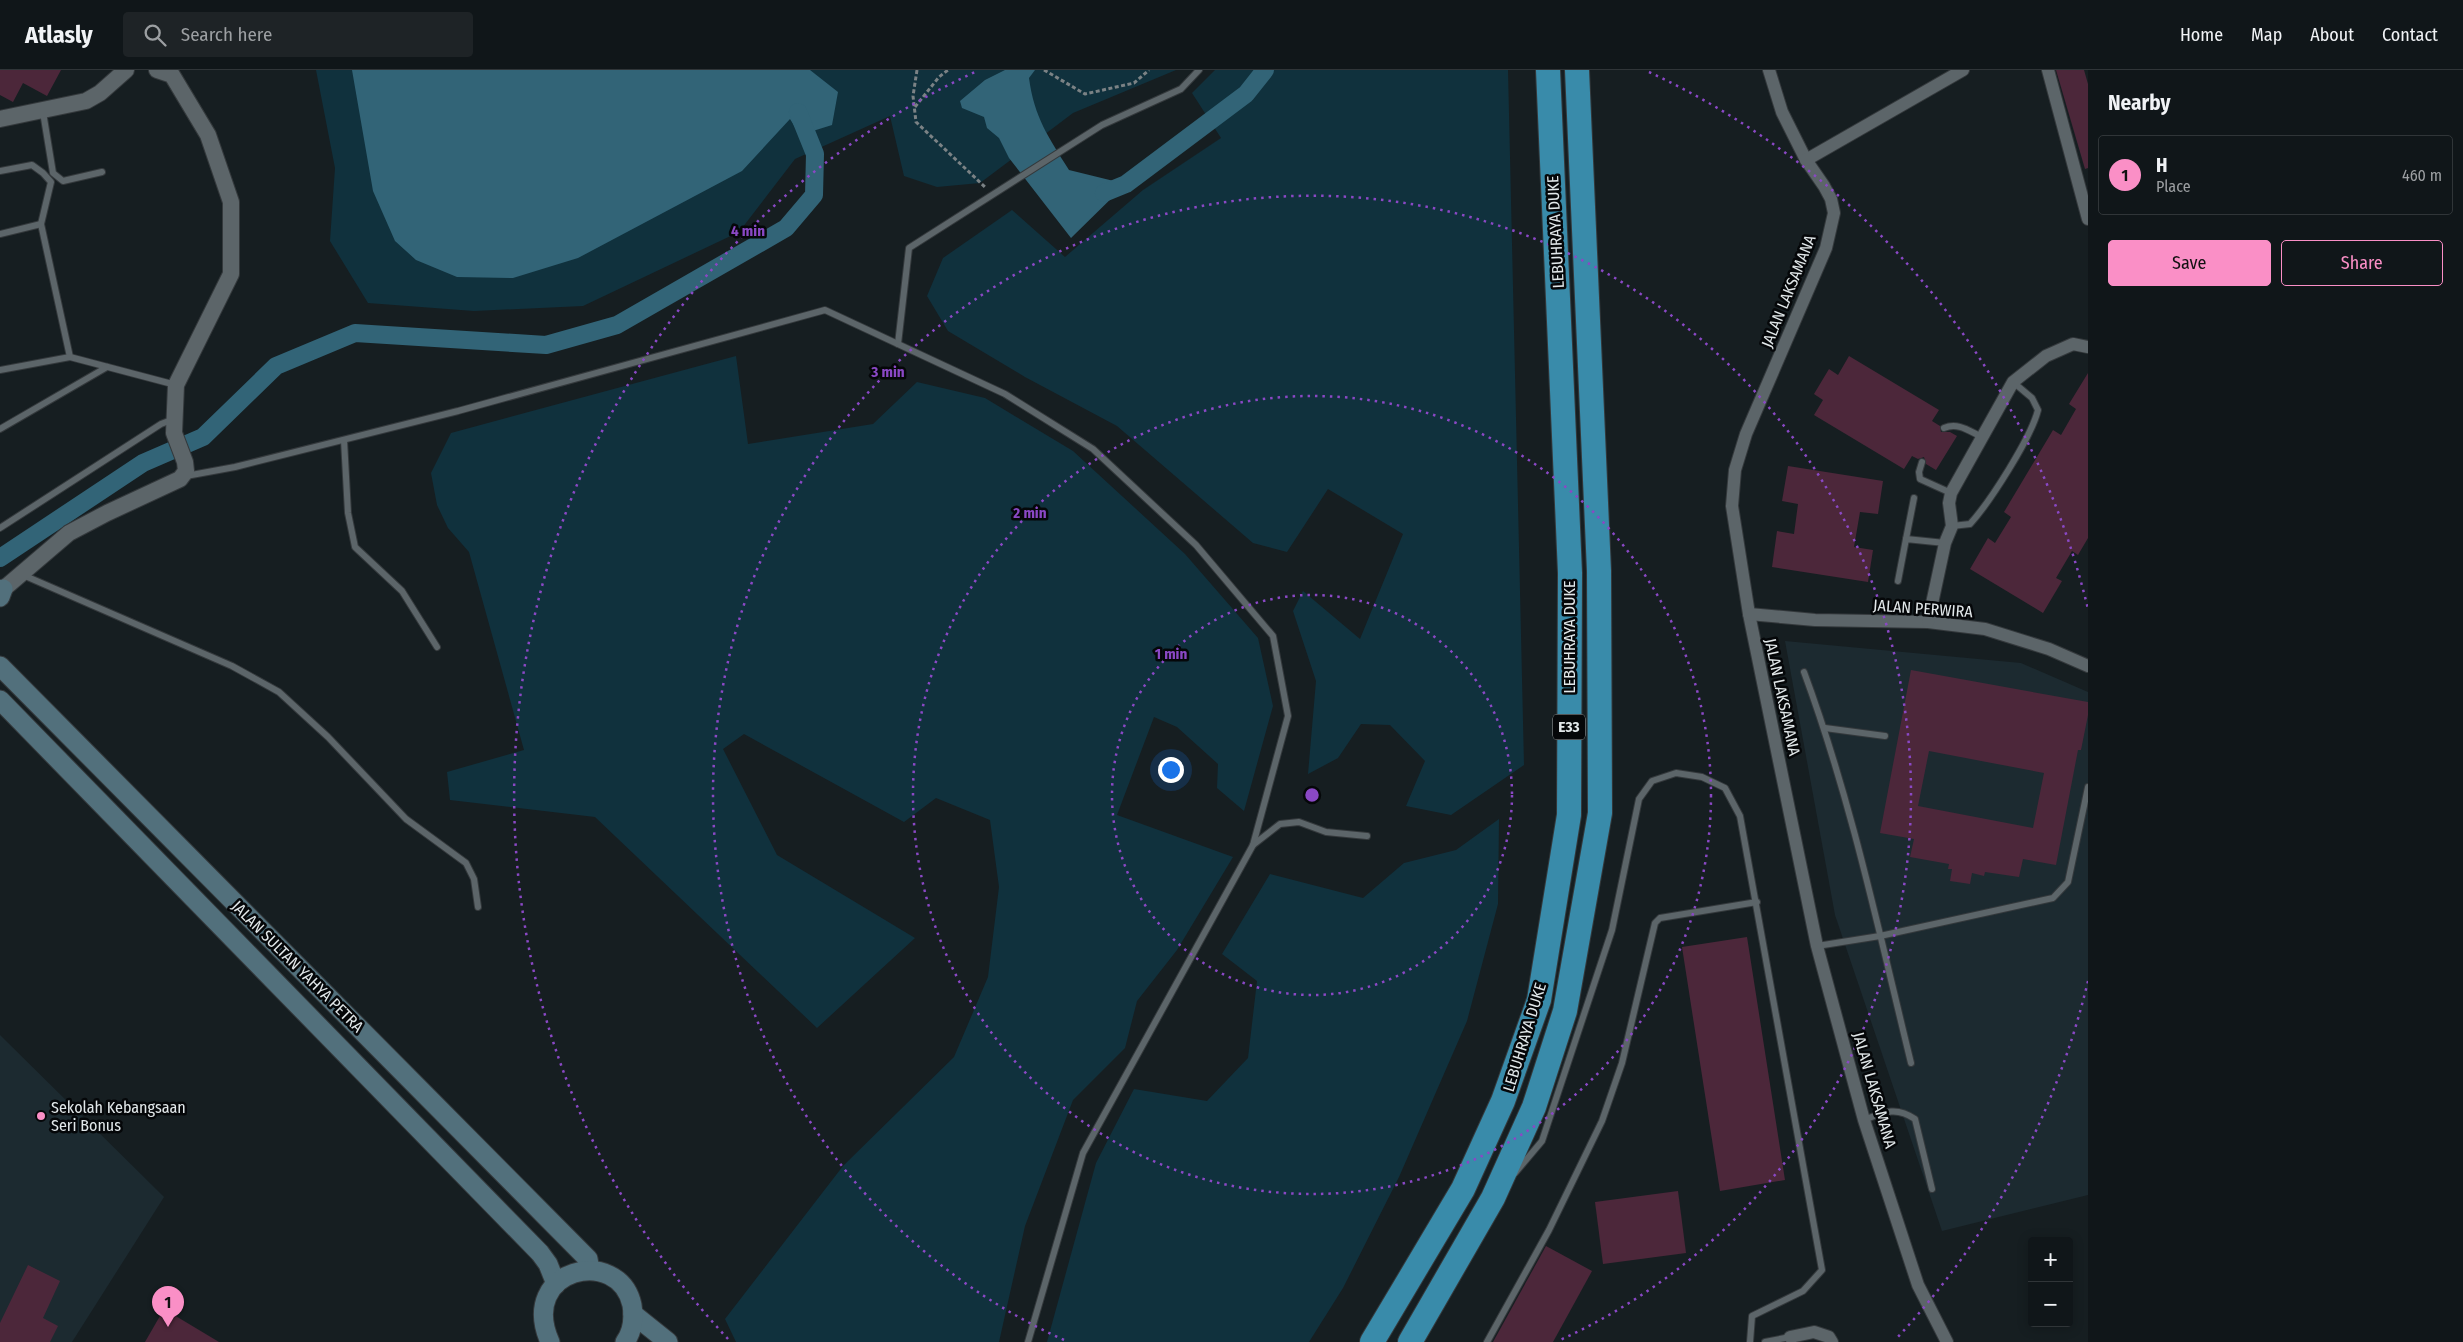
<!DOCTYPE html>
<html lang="en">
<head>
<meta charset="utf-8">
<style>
	:root { --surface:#101619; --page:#1e2326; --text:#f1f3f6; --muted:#9c9fa2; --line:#303538; --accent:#fa8fc6 }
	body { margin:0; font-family:"Fira Sans Condensed",sans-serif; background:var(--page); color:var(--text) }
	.controls { position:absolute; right:15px; bottom:15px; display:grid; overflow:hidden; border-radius:5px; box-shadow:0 2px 12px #0003 }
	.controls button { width:45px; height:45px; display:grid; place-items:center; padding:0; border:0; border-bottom:1px solid var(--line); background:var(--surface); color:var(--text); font:25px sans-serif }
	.you { position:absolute; left:1170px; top:699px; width:18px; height:18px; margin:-12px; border:4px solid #fff; border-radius:50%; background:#1a73e8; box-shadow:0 0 0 8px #1a73e833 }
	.badge { display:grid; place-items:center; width:32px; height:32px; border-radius:50%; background:var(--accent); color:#111; font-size:16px; font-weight:700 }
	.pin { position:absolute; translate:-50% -41px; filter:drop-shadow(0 1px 2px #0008) }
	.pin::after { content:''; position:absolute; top:26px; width:18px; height:15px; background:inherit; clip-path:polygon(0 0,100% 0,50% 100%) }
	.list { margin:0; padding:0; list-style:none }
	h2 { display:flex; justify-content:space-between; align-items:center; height:65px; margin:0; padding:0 20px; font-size:21px }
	h2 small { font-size:16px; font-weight:400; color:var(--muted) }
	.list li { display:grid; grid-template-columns:32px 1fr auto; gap:15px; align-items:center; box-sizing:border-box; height:80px; margin:0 10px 10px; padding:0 10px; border:1px solid var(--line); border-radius:5px }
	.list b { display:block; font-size:19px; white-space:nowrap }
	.list p { margin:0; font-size:16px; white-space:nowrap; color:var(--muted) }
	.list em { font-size:16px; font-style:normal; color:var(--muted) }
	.actions { display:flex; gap:10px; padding:15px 20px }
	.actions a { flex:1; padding:11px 0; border:1px solid var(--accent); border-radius:5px; text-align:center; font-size:18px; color:var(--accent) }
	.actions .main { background:var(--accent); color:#111 }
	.icon { flex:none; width:28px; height:28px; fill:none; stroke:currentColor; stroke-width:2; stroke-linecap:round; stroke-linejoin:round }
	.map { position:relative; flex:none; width:2088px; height:1272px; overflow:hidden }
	header { display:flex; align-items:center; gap:30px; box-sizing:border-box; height:70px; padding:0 25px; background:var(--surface); border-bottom:1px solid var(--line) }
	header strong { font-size:24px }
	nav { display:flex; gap:28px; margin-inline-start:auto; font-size:18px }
	.search { width:350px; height:45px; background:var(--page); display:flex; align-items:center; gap:12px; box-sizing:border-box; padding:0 18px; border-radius:5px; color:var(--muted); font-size:19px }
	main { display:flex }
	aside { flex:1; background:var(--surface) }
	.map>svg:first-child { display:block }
	.built { fill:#1c2a30 }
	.green { fill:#10313d }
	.water { fill:#326477 }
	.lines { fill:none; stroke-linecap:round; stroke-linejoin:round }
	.canal { stroke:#326477; stroke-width:18 }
	.building { fill:#4c273a; fill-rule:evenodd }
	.service-casing { stroke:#34393c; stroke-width:8 }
	.minor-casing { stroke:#34393c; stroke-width:14 }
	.tertiary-casing { stroke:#34393c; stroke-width:18 }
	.secondary-casing { stroke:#34393c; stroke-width:21 }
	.motorway-casing { stroke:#34393c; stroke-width:26 }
	.path { stroke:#7b8285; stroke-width:3; stroke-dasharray:4 2.5; stroke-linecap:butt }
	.service { stroke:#5c6569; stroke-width:6 }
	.minor { stroke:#5c6569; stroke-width:12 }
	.tertiary { stroke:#5c6569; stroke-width:16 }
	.secondary { stroke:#52707c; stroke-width:19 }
	.motorway { stroke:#398baa; stroke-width:24 }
	.ring { fill:none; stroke:#8a48c5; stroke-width:2.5; stroke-dasharray:2.5 5 }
	.poi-dot { fill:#fa8fc6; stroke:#050709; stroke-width:2 }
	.labels { text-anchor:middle; stroke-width:5; stroke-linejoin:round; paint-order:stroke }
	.shield { fill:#050709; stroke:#a0a4a6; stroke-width:1 }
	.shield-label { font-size:15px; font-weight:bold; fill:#e2e8ea }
	.street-label { font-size:16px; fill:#e2e8ea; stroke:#050709 }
	.poi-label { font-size:16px; fill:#e2e8ea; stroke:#050709; text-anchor:start }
	.centre { fill:#8a48c5; stroke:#050709; stroke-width:2.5 }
	.ring-label { font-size:15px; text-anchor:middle; font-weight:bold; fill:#8a48c5; stroke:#050709; stroke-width:5; stroke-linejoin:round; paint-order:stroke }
</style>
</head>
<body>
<header>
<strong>Atlasly</strong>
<div class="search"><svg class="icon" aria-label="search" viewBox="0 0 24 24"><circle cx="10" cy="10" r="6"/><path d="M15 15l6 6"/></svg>Search here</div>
<nav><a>Home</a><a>Map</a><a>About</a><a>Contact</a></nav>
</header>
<main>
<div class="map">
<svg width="2088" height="1272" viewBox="0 0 2088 1272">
	<rect width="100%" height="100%" fill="#161e21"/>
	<g class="built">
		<path d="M1785,571l236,22 67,29v503l-146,36 -107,-316z"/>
		<path d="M0,965l164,162 -92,145h-72z"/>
	</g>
	<g class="green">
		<path d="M316,0h860l-103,43 -93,70 -43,4 -33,-11 -14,-60 -95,43 -56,73 -156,74 -109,5 -106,-8 -38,-62 5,-73z"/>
		<path d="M1215,0h293l16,695 -73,50 -45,-9 19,-45 -35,-36 -29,-1 -23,34 -30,16 8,-93 -23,-70 10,-20 57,48 43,-105 -75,-45 -41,63 -34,-9 -136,-117 -92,-49 -77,-46 -21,-35 16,-38 69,-48 53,47 78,-67 78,-52 -29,-45z"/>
		<path d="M736,286l12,88 125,-20 44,-42 68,16 88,53 112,103 73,84 15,68 -29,105 -27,-23 1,-24 -41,-37 -23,-10 -37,98 116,42 -56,93 -40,51 -12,47 -52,52 -48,126 -26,116h-263l-11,-23 118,-153 111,-109 34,-80 11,-90 -9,-67 -54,-22 -32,24 -160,-88 -21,15 54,106 138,83 -98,90 -222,-211 -145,-17 -3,-28 77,-22 -55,-198 -21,-24 -11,-23 -6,-32 20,-40z"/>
		<path d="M1499,749l-1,85 -31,117 -68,156 -56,111 -34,54h-262l49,-179 38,-74 73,12 41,-43 9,-77 -35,-27 48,-80 93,24 41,-35 52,-13z"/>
	</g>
	<g class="water">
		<path d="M352,0h458l28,22 -6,33 -32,10 -10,-16 -48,52 -164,87 -65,20 -56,-1 -41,-17 -21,-19 -22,-50z"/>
		<path d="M1005,0h30l-6,8c5,39 20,60 40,92l57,14 -55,54 -62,-80 -10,-20 -12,-10 -3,-11 -22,-9 -2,-7 25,-21z"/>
	</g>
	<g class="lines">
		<g class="canal">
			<path d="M1104,123l22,-9 120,-90 19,-24"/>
			<path d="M0,488l143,-95 60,-26 73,-71 79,-33 191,12 71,-20 169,-97 28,-33 1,-41 -17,-42"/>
		</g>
	</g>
	<g class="building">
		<path d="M0,0h61l-14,26 -24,-13 -10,19 -13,-7z"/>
		<path d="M2056,0h28l4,14v84l-3,1z"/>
		<path d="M1849,286l90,54 -7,11 8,5 1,6h9l7,4 -21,34 -10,-6 -2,-7 -6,2 -6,-3 -8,13 -90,-54 9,-15 -9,-6 15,-25 9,6z"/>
		<path d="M2088,303v165l-10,17 -6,-4 -16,27 6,3 -19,32 -73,-44 18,-31 7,5 16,-26 -7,-5 49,-82 8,5 15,-26 -7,-5z"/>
		<path d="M1788,396l95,15 -5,33 -18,-2 -6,35 19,3 -5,32 -96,-15 5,-36 17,3 4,-30 -16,-3z"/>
		<path d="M1911,600l177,32v13l-7,35h-3l-22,115 -33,-6 -4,18 -34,-5 -1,4 -12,-3 -2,11 -20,-3 2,-12h-4l1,-5 -39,-7 4,-18 -34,-6zM1929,681l115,22 -11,55 -115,-22z"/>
		<path d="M1747,867l38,243 -65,11 -38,-244z"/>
		<path d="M1678,1121l8,62 -83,11 -8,-62z"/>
		<path d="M1546,1176l46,25 -39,71h-60z"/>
		<path d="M28,1195l32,16 -17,37 15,8 -8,16h-50v-19z"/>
		<path d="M164,1239l55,33h-74z"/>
	</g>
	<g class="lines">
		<defs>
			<g id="service">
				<path d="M43,42l10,61 10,8 39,-9"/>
				<path d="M0,101l32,-6 11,8 8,9 -10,42 29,133 106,28"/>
				<path d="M0,164l41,-10"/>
				<path d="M898,274l11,-96 193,-123 79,-36 18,-19"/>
				<path d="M0,300l70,-13"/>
				<path d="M1944,358c14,-6 25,3 38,9"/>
				<path d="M0,359l107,-62"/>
				<path d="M344,370l4,73 7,34 47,44 35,56"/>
				<path d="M1922,392l-3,10 1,7 31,14"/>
				<path d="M186,406l49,-9 223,-56 367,-101 180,84 88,55 103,96 77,91 15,80 -35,129 -170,308 -55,189"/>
				<path d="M1952,456l18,-2c20,-22 61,-86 68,-114l-6,-12 -19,-16"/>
				<path d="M0,458l161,-104 13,-5"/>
				<path d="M1906,469l8,-41"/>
				<path d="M23,505l209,91 47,26 49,45 78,82 60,44 8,16 4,28"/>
				<path d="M1898,511l8,-42 39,4"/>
				<path d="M1804,602c47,127 75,260 107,391"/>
				<path d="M1825,658l60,8"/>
				<path d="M1253,775l27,-21 19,-2 27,10 41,4"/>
				<path d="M1817,876l63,-10 173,-38 15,-16 20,-95"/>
				<path d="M1864,1050c20,-8 32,-14 51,-1l17,70"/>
				<path d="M1515,1103l27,-32 70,-211 27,-131 13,-18 24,-8 26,4 23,11 15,28 82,454 -19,21 -51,25 -2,26"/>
				<path d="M1487,1272l62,-112 53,-109 20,-58 33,-140 5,-5 97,-16"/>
				<path d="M1765,1272l25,-5"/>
			</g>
			<g id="minor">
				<path d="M1769,0l13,42 24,48 18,26 7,13 3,14 -8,35 -80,186 -11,36 -3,36 17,108 68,332 47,174 54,165 29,57"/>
				<path d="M2048,0l40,149"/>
				<path d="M1806,90l157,-90"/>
				<path d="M1749,544l66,6 113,2 57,7 64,20 39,17"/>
				<path d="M1928,552l17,-79 7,-17 -3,-23 2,-10 62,-111 33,-26 27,-12 15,3"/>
				<path d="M1790,1267l24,-5 15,5 3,5"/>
			</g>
			<g id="tertiary">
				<path d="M0,49l86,-18 14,-8 26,-23"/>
				<path d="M0,522l69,-59 38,-20 73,-34 6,-8 -1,-9 -11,-29 2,-48 55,-111v-72l-23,-67 -36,-60 -15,-5"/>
			</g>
			<g id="secondary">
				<path d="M0,527l3,-8"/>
				<path d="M0,596l588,593 2,11"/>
				<path d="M0,630l540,553 8,11 8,20"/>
				<path d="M633,1244l35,28"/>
				<path d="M550,1272c-33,-74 69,-97 82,-37 2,13 1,26 -7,37"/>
			</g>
			<g id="motorway">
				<path d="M1372,1272l91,-153 40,-88 36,-101 30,-185 1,-242 -22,-503"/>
				<path d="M1410,1272l83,-144 41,-91 31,-96 35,-198 -1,-242 -22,-501"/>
			</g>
		</defs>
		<use href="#service" class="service-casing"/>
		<use href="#minor" class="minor-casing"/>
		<use href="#tertiary" class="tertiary-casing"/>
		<use href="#secondary" class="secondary-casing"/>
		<use href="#motorway" class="motorway-casing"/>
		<g class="path">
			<path d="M917,0l-4,26 3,26 69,65"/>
			<path d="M1044,0l41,24 49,-11 15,-13"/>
			<path d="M915,37l24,-30 9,-7"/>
		</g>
		<use href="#service" class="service"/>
		<use href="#minor" class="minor"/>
		<use href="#tertiary" class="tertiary"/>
		<use href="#secondary" class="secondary"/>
		<use href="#motorway" class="motorway"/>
	</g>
	<g class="ring">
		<circle cx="1312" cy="725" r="200"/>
		<circle cx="1312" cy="725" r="399"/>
		<path d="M1064 1270A599 599 0 1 1 1560 1270"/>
		<path d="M2088 911A798 798 0 0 1 1896 1269M728 1269A798 798 0 0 1 975 2M1649 2A798 798 0 0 1 2088 539"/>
	</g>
	<circle class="poi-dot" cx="41" cy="1046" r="5"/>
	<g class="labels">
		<rect class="shield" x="1553" y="644.5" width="32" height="25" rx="4"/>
		<g class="shield-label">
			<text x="1569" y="662">E33</text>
		</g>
		<g class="street-label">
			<text transform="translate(1555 162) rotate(-93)" y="6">LEBUHRAYA DUKE</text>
			<text transform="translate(1788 221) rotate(-68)" y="6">JALAN LAKSAMANA</text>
			<text transform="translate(1923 538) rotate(4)" y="6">JALAN PERWIRA</text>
			<text transform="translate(1569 567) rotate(-90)" y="6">LEBUHRAYA DUKE</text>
			<text transform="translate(1783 627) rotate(78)" y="6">JALAN LAKSAMANA</text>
			<text transform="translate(298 896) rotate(45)" y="6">JALAN SULTAN YAHYA PETRA</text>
			<text transform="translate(1524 967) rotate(-73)" y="6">LEBUHRAYA DUKE</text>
			<text transform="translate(1875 1020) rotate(74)" y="6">JALAN LAKSAMANA</text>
		</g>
		<g class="poi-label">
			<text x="51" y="1043">Sekolah Kebangsaan<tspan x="51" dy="18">Seri Bonus</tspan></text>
		</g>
	</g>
	<circle cx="1312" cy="725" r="8" class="centre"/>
	<g class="ring-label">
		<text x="748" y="166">4 min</text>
		<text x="888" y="307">3 min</text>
		<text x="1030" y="448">2 min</text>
		<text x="1171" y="589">1 min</text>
	</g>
</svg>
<div class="controls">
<button>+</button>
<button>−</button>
</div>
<div class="you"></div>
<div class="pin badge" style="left:168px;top:1257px">1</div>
</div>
<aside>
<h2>Nearby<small></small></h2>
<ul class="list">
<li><span class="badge">1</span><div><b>H</b><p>Place</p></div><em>460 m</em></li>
</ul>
<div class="actions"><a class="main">Save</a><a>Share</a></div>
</aside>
</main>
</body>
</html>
